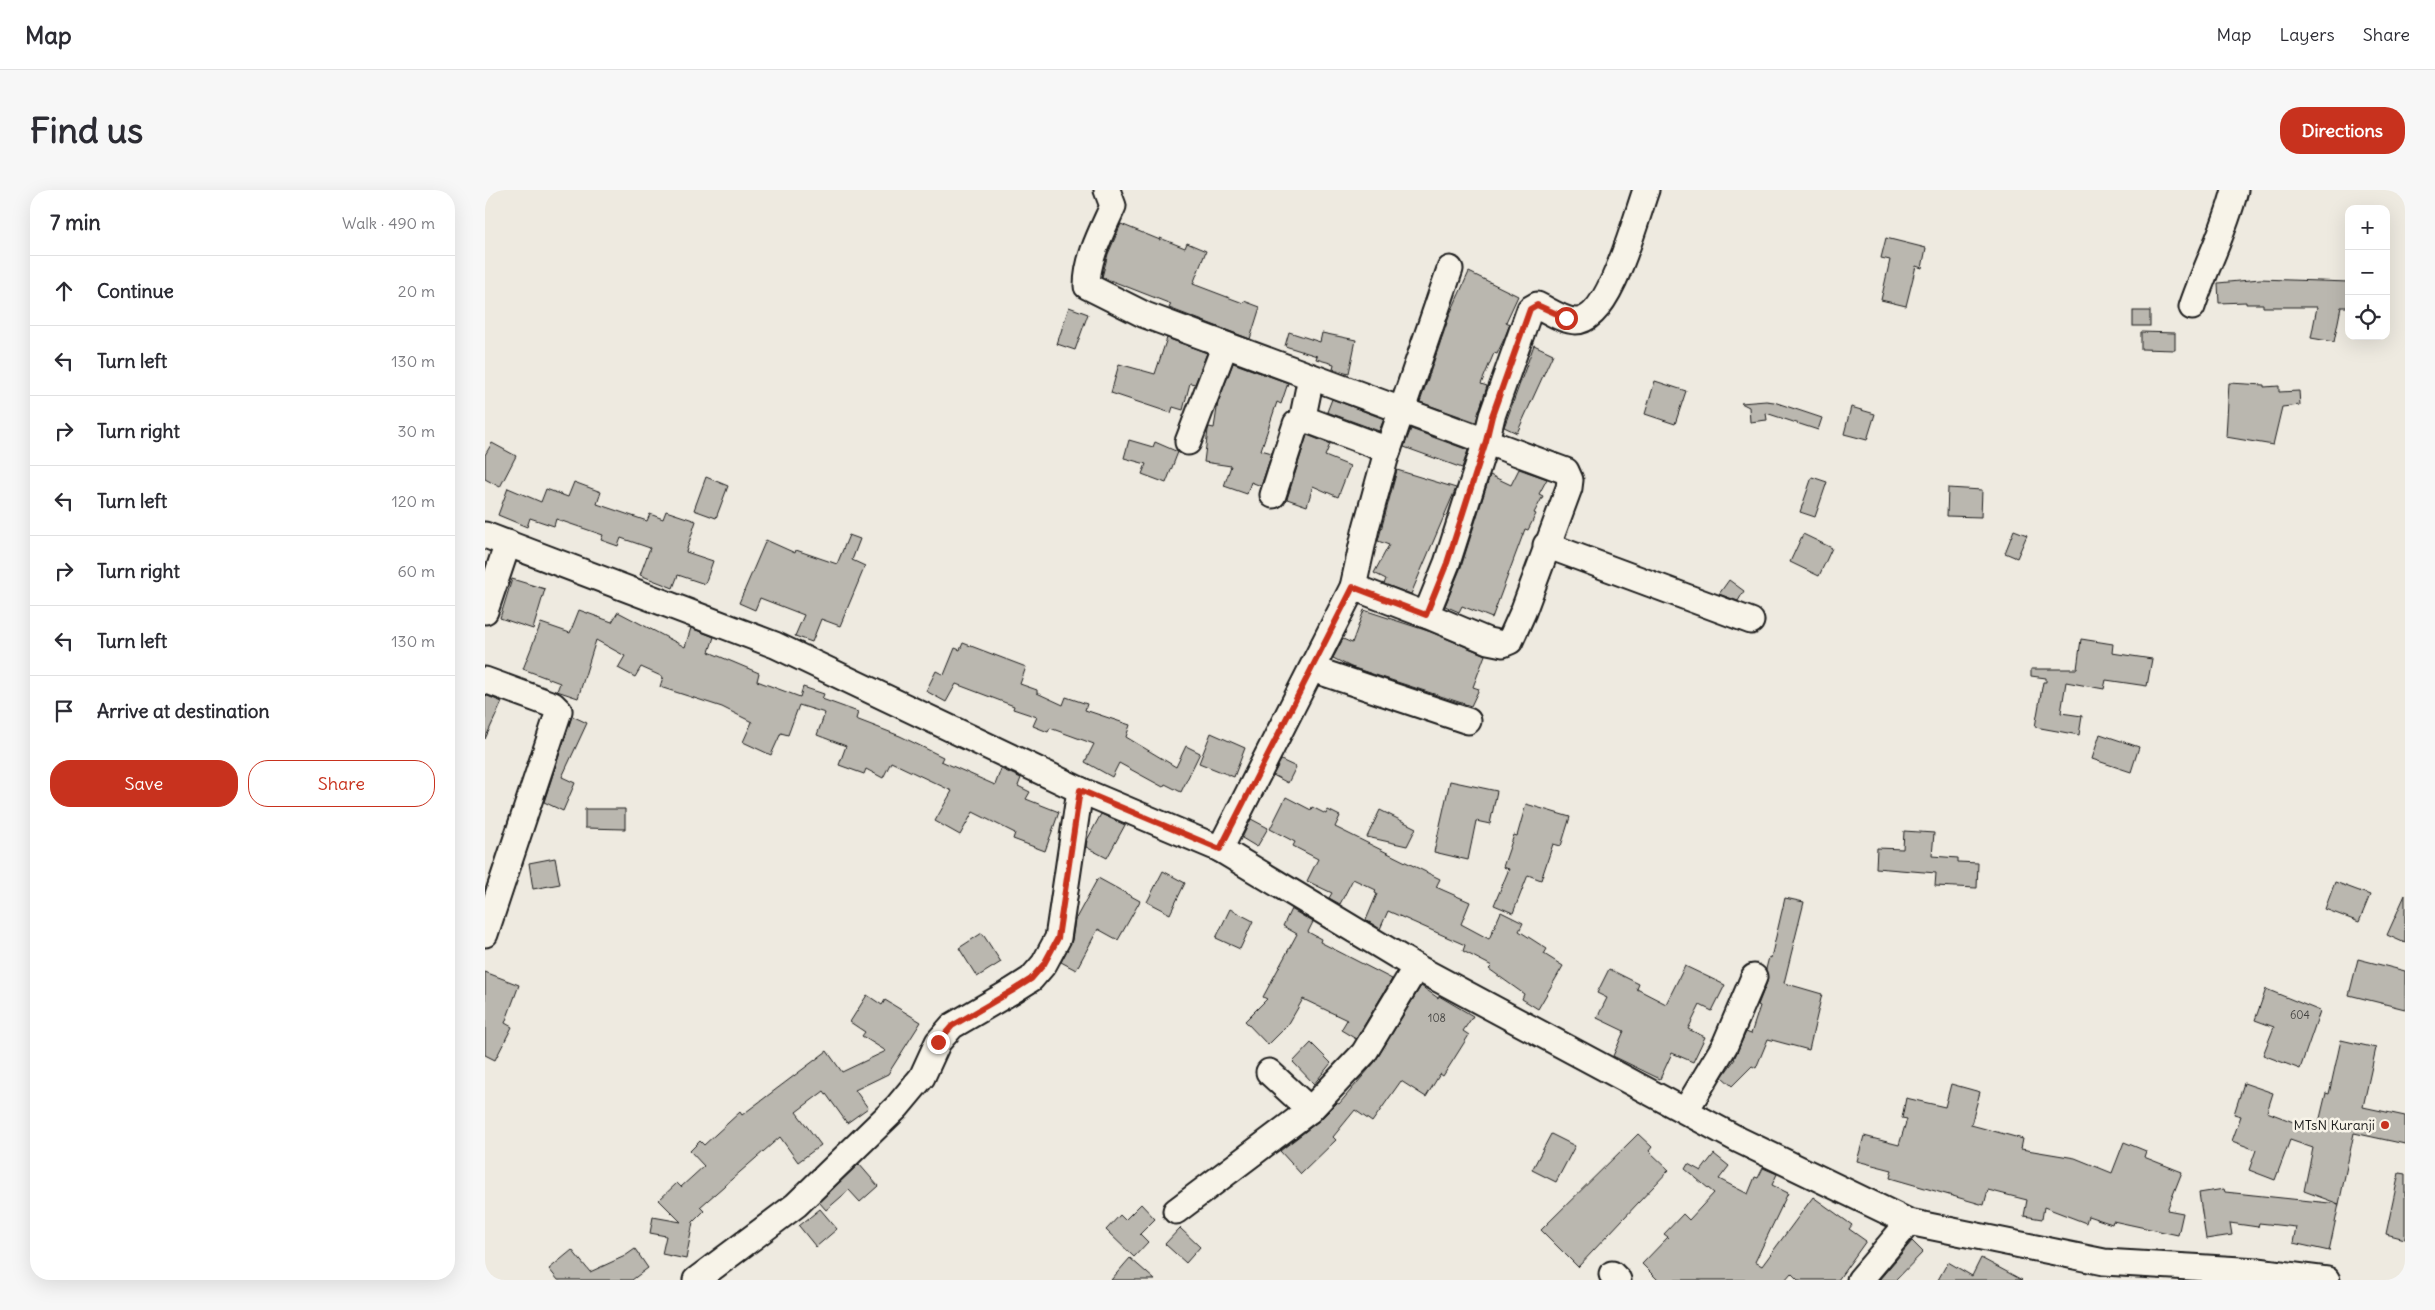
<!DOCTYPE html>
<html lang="en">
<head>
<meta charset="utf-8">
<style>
	:root { --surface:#fff; --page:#f7f7f7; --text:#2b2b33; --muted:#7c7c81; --line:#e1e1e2; --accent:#c8321e }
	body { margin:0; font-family:Delius,sans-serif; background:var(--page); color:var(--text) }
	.controls { position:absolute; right:15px; top:15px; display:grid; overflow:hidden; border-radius:10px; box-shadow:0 5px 20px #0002 }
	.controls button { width:45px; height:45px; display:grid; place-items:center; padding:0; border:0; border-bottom:1px solid var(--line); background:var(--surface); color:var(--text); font:25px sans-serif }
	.stop { position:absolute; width:15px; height:15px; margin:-11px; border:4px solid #c8321e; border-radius:50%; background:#fff }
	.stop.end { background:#c8321e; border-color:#fff; box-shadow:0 1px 5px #0008 }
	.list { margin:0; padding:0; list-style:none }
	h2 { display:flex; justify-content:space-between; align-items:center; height:65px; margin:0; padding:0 20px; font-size:21px }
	h2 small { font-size:16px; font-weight:400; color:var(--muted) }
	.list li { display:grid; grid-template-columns:32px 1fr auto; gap:15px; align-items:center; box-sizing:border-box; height:70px; padding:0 20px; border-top:1px solid var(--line) }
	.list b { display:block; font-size:19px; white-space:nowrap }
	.list em { font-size:16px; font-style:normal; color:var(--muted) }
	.actions { display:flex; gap:10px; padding:15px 20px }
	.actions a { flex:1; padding:11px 0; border:1px solid var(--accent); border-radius:20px; text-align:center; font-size:18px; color:var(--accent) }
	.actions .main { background:var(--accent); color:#fff }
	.icon { flex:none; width:28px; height:28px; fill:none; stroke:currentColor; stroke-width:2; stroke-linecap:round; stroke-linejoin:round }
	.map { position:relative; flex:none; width:1920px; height:1090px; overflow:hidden; border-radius:20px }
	header { display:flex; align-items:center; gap:30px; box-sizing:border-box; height:70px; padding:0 25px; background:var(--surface); border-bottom:1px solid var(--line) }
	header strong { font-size:24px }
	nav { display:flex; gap:28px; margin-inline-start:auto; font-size:18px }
	.intro { display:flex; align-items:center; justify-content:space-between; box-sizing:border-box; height:120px; padding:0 30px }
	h1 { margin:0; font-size:35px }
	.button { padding:12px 22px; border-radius:20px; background:var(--accent); color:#fff; font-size:18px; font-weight:700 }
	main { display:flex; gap:30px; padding:0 30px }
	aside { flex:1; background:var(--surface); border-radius:20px; box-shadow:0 5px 20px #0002 }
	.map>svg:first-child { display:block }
	.building { fill:#bab7af; stroke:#1c1c1c }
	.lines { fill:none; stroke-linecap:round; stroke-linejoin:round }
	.minor-casing { stroke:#1c1c1c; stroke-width:29 }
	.minor { stroke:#f7f3e8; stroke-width:25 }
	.route { stroke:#c8321e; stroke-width:6 }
	.poi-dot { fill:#c8321e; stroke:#f7f3e8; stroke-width:2 }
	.labels { text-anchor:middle; stroke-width:5; stroke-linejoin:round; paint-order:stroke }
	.number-label { font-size:11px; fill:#444341 }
	.poi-label { font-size:14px; fill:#1c1c1c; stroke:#f7f3e8; text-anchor:end }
</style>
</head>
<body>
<header>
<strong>Map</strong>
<nav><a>Map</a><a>Layers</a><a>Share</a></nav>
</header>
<div class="intro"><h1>Find us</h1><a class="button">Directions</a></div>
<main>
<aside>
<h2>7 min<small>Walk · 490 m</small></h2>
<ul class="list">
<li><svg class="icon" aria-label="ahead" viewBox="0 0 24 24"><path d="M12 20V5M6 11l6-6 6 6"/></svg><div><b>Continue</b></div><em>20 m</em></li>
<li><svg class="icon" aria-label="left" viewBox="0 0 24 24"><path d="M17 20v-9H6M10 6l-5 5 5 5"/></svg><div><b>Turn left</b></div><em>130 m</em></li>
<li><svg class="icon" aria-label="right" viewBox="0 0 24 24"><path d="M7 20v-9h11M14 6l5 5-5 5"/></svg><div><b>Turn right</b></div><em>30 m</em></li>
<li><svg class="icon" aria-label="left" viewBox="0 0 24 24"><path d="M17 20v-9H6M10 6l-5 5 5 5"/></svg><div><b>Turn left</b></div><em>120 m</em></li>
<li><svg class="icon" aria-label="right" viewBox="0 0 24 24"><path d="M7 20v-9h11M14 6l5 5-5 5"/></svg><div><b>Turn right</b></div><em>60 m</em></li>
<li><svg class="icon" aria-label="left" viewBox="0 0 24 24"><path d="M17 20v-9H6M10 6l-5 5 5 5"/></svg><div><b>Turn left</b></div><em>130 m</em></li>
<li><svg class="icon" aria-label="arrive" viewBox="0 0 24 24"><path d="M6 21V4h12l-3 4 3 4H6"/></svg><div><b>Arrive at destination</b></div></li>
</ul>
<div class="actions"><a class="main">Save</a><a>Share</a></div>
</aside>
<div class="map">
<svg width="1920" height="1090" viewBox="0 0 1920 1090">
	<rect width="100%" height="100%" fill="#eeeae0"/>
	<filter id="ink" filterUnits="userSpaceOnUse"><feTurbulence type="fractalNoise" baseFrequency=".02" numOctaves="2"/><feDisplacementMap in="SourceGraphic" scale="10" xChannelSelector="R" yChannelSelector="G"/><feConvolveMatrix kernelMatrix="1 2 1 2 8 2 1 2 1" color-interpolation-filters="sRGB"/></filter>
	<g filter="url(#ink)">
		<g class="building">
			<path d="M636,34l39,16v-2l25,10 2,-5 19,8 -13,33 50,19 1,-2 16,6 -10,32 -81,-31 2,-4 -69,-27 6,-23z"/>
			<path d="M1401,48l40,10 -4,20 -6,-2 -10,40 -25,-6 9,-40 -9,-2z"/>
			<path d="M984,82l49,24 -12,26 4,2 -6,15 -7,15 -3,-1 -13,31 6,2 -11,36 -56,-20 30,-88z"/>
			<path d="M1775,89l89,3v25h-8l-7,35 -23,-4 6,-31h-54v-3h-17v-2l-27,1 -1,-20z"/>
			<path d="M584,117l19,7 -13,36 -18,-6z"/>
			<rect x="1648" y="121" width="17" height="15"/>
			<path d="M804,142l31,10 2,-9 34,7 -7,33 -16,-4 1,-5 -18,-5 1,-3 -32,-10z"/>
			<path d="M1656,142l34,1v17l-34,-1z"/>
			<path d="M682,148l40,15 -12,31 -5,-1 -7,27 -10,-3 -2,6 -60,-20 8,-29 36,10z"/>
			<path d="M1049,155l19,9 -36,79 -13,-6z"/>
			<path d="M748,173l55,20 -7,21 -4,-2 -16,48 11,3 -11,33 -10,-4 -4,12 -23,-8 7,-20 -27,-4 4,-32 1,-3 5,1 4,-26z"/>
			<path d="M1170,191l31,10 -11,33 -30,-10z"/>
			<path d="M1744,193l35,2v2l15,-1v6l20,-1 1,14 -18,2 -9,38 -47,-8z"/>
			<path d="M847,209l52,20 -5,12 -52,-19z"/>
			<path d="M1281,211l8,1 48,16 -4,12 -52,-17 1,7 -17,2 -1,-15 -8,-4z"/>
			<path d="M1366,217l24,7 -8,26 -23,-6z"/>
			<path d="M926,239l57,21 -6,18 -58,-21z"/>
			<path d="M822,245l23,9 -5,12 25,10 -12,31 -25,-11 -6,20 -20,-7z"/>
			<path d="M644,250l24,7 2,-5 23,10 -12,31 -24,-9 4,-10 -22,-6z"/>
			<path d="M7,253l24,13 -16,31 -15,-8v-24z"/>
			<path d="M1034,279l28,10 -8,15 4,2 -9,17 2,1 -8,16 -3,-1 -33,89 -30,-12 -3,6 -14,-6 16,-39 29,-92 21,10z"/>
			<path d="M912,280l59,18 -45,106 -27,-10 2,-5 -12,-6 15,-28 -11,-4z"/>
			<path d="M221,287l22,9 -12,32 -22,-8z"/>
			<path d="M1327,287l15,5 -12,35 -15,-5z"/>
			<path d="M89,292l27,10 -4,12 50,17 3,-7 13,5 3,-8 30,10 -10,31 27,9 -8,23 -27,-9 -5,13 -33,-13 10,-27 -29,-10 -3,8 -17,-6 2,-5 -47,-16 -2,7 -24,-8 -3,9 -29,-12 10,-27 33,14 5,-13 22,8z"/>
			<path d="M1463,298l34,2 -1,27 -34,-1z"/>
			<path d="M1529,340l13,5 -10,23 -12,-5z"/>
			<path d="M1318,344l29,14 -13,28 -29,-14z"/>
			<path d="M364,345l11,4 -8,21 13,6 -25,60 -19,-7 -9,23 -17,-6 9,-21 -44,-17 -5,12 -16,-7 27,-63 29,13 1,-3 41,14z"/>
			<path d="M27,389l33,10 -12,40 -33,-11z"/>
			<path d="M1244,390l15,11 -6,10 -19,-7z"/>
			<path d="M94,420l33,12 6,-10 67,35 6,-19 23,9 -5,15 50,21 -2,8 43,16 3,-10 21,7 -2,5 36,13 -2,7 44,17 43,21 -2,4 54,24 6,-16 20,9 -3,8 12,6 -4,7 33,13 -14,39 -32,-12 2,-6 -42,-21 -13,23 -25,-14 17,-30 -61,-29 -8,16 -17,-9 -2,5 -25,-9 7,-19 -29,-11 8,-22 -26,-8 -11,30 -7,-2 -10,22 -28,-13 9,-20 -30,-15 -62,-20 3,-10 -22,-10 -6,10 -17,-9 7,-12 -29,-16 -18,58 -21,-7 3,-8 -37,-14 18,-46 29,10z"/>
			<path d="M879,420l67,22 54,23 -12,32 6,2 -8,17 -120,-39 -18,-9 10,-19 9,4z"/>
			<path d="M1596,449l32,5 -1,9 40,6 -5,27 -41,-6 -2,9 -38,-7 -5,31 21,3 -3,19 -44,-8 8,-45h3v-4l-15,-2v-7h46z"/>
			<path d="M478,453l63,24 -6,17 17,6v3l26,12 3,-8 21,7 -2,6 45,15 -4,12 50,30 10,-21 14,7 -19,39 -16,-8 -2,3 -44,-24 -7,14 -27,-15 9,-18 -44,-16 -2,4 -15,-6 4,-9 -24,-8 1,-3 -58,-22 -10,18 -20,-11 10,-20 8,4 11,-27 5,2z"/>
			<path d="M0,505l17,7 -17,37z"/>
			<path d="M87,526l15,7 -25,54 13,6 -12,28 -19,-9z"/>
			<path d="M726,543l34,15 -11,29 -35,-14z"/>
			<path d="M1615,544l39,13 -8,25 -39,-13z"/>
			<path d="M796,570l15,7 -8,16 -15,-8z"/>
			<path d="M965,591l47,10 -7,33 -14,-3 -8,39 -34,-8z"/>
			<path d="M801,607l25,13 1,-3 14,7 2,-4 12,6 -5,11 105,52 -4,8 34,15 -9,22 28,15 12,-27 22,11 -4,8 28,18 -3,5 19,12 -25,43 -16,-10 2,-5 -35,-25 3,-3 -29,-15 2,-6 -77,-34 -8,18 -14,-9 11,-26 -2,-1 1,-3 -23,-11 -13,25 -11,-6 3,-5 -25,-12 11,-22 -25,-13 2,-4 -25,-13z"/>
			<path d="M1041,614l44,13 -9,29 -8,-2 -12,36 -13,-5 -15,38 -19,-8 15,-36 -6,-2 11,-32 3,1z"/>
			<path d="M100,619h40v20l-40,-1z"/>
			<path d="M895,620l36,18 -9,18 -40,-9z"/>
			<path d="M616,624l24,11 -18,33 -21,-11 1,-7z"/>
			<path d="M766,629l17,9 -11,19 -15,-9z"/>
			<path d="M1419,641l30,2 -2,23 26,2v4l20,1 -1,25 -42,-2 1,-13 -60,-5 1,-20 26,1z"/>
			<path d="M70,668l5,26 -27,5 -4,-26z"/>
			<path d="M678,681l22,12 -15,31 -23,-12z"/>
			<path d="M613,688l42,23 -22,39 -20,-11 -22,41 -15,-8 11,-22 3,-20z"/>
			<path d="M1850,692l35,13 -11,27 -34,-13z"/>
			<path d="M1920,705v48l-18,-8z"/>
			<path d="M1300,708l19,4 -20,81 38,11 -13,56 -41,-11 -12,29 -4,-2 -20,20 -10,-9 13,-18h-1l12,-27 5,2 9,-28 -2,-1 9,-23 -1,-13 3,-12 2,1z"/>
			<path d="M745,719l23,12 -13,28 -24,-11z"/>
			<path d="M806,719l22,13 -5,10 13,7 -1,3 72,37 -36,60 -15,-9 6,-10 -44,-21 -15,26 -20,20 -23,-24 22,-22 -4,-2 34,-63 -14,-8z"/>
			<path d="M497,743l19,29 -24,15 -18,-29z"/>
			<path d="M1873,769l47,12v38l-56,-14z"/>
			<path d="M1200,776l40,19 -13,26 -12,-6 -12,24 17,8 -12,25 -21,-9 -12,26 -47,-23 11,-25 -27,-13 10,-20 -10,-5 12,-24 30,15 -2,5 29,15z"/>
			<path d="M0,782l34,13 -14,38 7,4 -17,33 -10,-5z"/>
			<path d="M936,796l17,12 1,-2 34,20 -10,15 6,4 -17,27 -9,14 -3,-2 -14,23 -25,-16 -29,41 -17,-12 -22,27 3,3 -35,34 -21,-23 39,-30 18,-18 2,1 35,-41z"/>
			<path d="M1781,799l54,22 -20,58 -37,-14 11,-28 -19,-7z"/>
			<path d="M382,805l15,10 3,-5 36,22 -33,52 -33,16 13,18 -21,15 -23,-32 -28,21 25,33 -23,17 -18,-25 -80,70 4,4 -11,11 -7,37 -24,-5 4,-18 -16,-3 3,-16 28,5 -22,-22 18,-17 4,4 23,-21 -14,-15 10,-10 4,4 36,-33 2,3 85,-64 15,21 44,-21 -24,-15 3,-4 -15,-10z"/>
			<path d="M1856,850l35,8 -13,59 42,9v28l-51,-11 -15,71 -35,-13 9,-43 -23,-8 -15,40 -26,-10 7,-20 -24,-9 9,-25 -7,-2 10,-31 29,10 -6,19 50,19 9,-38 3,1z"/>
			<path d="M826,853l20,20 -17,21 -21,-22z"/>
			<path d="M1466,894l29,8 -9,33 52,14 -2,10 54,9 37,15 12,-31 22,9 -2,6 38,15 -15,38 16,3 -5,22 -65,-14 -1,3 -24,-8 -2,7 -42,-16 -2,12 -18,-3 3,-16 -39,-10 -4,15 -94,-27 2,-8 -35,-9 7,-25 35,9 8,-26 -5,-1 4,-20 39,9z"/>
			<path d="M1066,944l24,12 -19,36 -24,-12z"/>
			<path d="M1153,944l14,13 -3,4 20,19 -91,97 -37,-37z"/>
			<path d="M1229,964l15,12 -10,13 29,15 7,-17 3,1 5,-10 14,6 -5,11 16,8 -33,69 7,4 51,-69 39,28 -3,4 17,12 -28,39h-40l-7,-7 -6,7h-127l-16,-16 26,-27 -4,-3 19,-20 6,6 25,-27 -29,-24 3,-5 13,7z"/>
			<path d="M374,974l19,22 -18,16 -11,-12 -23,20 -7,-8z"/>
			<path d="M1914,983l6,1v65l-19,-5z"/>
			<path d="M1739,999l1,3 114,12 -10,47 -36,-8 3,-16 -37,-4 -1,4 -28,-4 2,12 -26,4 -7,-46z"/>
			<path d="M656,1014l14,15 -15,15 8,8 -14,15 -28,-27 14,-15 5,5z"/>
			<path d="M335,1019l17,20 -21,18 -17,-21z"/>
			<path d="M695,1038l20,19 -14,16 -21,-19z"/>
			<path d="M1427,1051l11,11 -27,28h-17z"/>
			<path d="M150,1059l13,19 -16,12h-74l-9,-11 23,-19 18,22 35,-16z"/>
			<path d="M645,1068l25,22h-44z"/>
			<path d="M1496,1068l41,22h-84l10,-18 24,14z"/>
		</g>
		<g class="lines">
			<defs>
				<g id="minor">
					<path d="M622,0l6,16c-11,25 -26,52 -26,80l58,29 421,156 4,9 -1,8 -46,124 -13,29 -7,3 -15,-3 -62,-26"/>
					<path d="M1707,117c13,-39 33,-76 43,-117"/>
					<path d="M817,231l9,-44"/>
					<path d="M703,252l37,-97"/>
					<path d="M788,305l23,-71 6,-3h8l78,29"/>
					<path d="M0,345l290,110 305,145 140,59 196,118 323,173 170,82 195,40 154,9 69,9"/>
					<path d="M1061,355l205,76"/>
					<path d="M868,397l73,28 21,-52 39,-122 6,-25 38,-107 7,-4c11,5 26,16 39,16 34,0 60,-104 70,-131"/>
					<path d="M0,421l23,-68"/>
					<path d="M827,479l156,52"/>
					<path d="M0,490l68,25 6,6 -74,223"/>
					<path d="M735,659l133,-262 13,-59 19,-69 65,-190"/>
					<path d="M784,882l41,38"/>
					<path d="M1201,920l39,-65 29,-68"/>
					<path d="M691,1021l134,-101 54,-57 52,-86"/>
					<path d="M1127,1084l6,6"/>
					<path d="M211,1090l100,-75 101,-98 25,-30 16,-35 14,-16 60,-35 19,-12 13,-15 14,-26 22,-148"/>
					<path d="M1375,1090l49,-58"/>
				</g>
			</defs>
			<use href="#minor" class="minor-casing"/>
			<use href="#minor" class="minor"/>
		</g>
	</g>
	<g class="lines" filter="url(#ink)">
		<path class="route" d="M453,852l14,-16 60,-35 19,-12 13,-15 14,-26 22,-148 140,59 133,-262 73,28 21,-52 39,-122 6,-25 38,-107 7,-4 29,13"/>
	</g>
	<circle class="poi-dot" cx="1900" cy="935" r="5"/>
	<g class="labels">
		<g class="number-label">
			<text x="1815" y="829">604</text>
			<text x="952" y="832">108</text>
		</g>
		<g class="poi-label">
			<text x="1890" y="940">MTsN Kuranji</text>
		</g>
	</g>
</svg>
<div class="controls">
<button>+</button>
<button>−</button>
<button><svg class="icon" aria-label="locate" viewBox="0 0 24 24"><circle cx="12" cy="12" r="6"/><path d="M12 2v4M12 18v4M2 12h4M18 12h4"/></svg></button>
</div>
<div class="stop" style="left:1081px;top:128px"></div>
<div class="stop end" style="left:453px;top:852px"></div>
</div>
</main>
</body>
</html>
